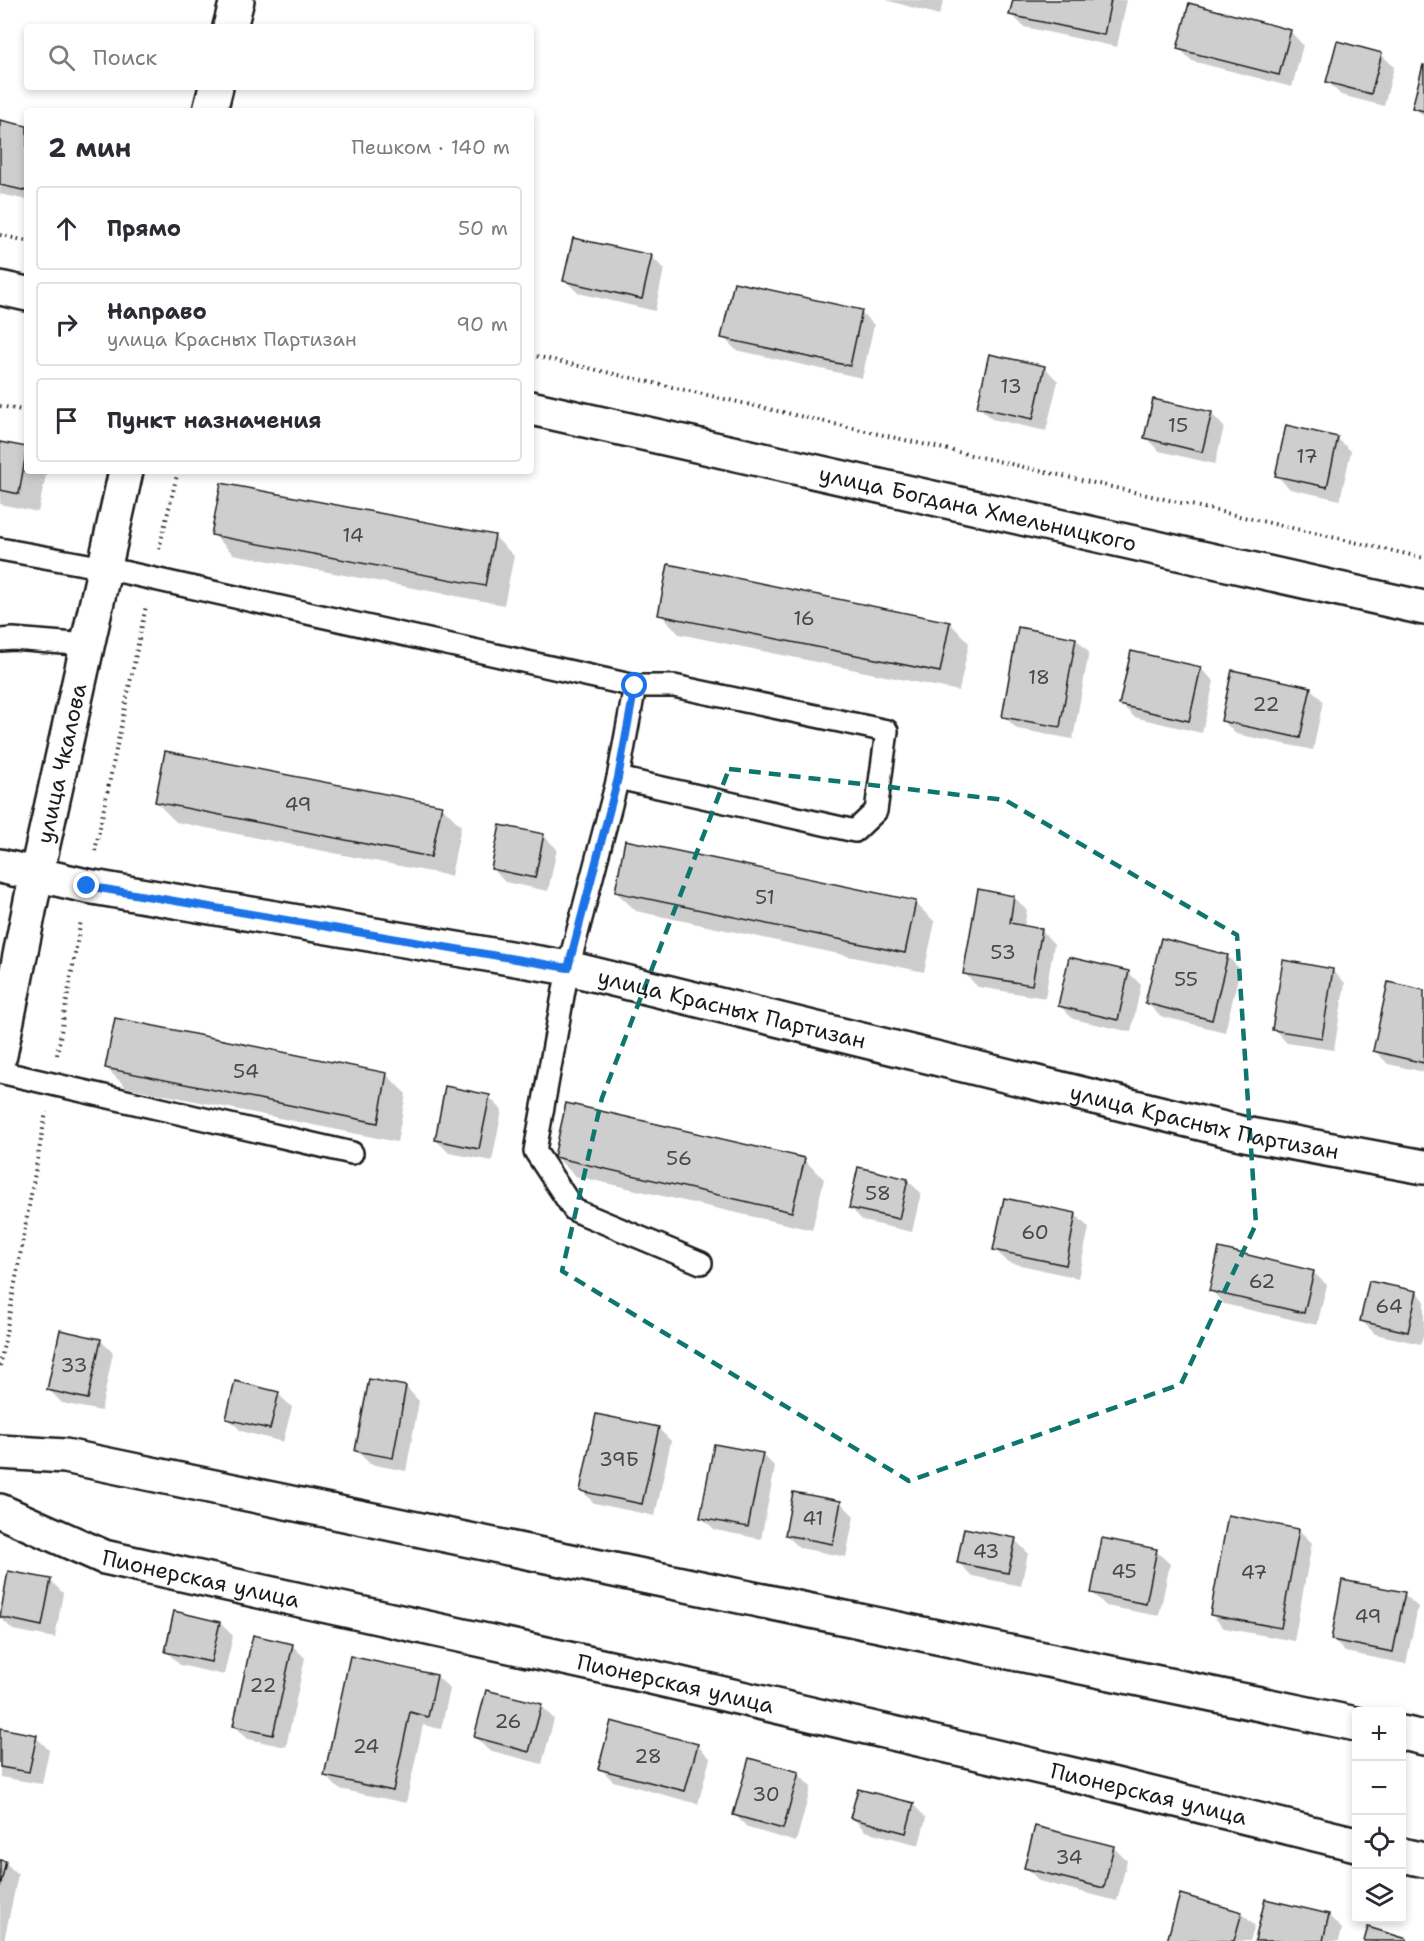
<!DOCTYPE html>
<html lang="ru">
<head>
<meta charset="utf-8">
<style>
	:root { --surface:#fff; --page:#f2f2f3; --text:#2b2b33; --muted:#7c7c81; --line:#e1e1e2 }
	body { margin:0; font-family:"Shantell Sans",sans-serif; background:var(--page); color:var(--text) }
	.controls { position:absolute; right:18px; bottom:18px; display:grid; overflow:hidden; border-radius:6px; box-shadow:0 3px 9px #0003 }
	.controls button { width:54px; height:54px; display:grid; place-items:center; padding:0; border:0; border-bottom:2px solid var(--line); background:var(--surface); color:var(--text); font:30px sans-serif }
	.stop { position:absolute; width:18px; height:18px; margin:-14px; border:4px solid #1a73e8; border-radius:50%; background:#fff }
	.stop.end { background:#1a73e8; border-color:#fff; box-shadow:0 2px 6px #0008 }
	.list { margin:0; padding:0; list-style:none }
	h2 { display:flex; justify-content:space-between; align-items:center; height:78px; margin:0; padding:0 24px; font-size:26px }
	h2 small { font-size:20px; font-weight:400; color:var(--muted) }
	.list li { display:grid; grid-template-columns:39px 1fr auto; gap:18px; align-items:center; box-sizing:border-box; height:84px; margin:0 12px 12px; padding:0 12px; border:2px solid var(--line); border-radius:6px }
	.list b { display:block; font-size:22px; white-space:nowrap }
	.list p { margin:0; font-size:20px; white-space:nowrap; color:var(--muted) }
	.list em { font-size:20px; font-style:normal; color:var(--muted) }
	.icon { flex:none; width:33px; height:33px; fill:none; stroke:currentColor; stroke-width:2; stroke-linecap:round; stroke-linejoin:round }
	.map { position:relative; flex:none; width:1424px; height:1941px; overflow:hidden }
	.search { position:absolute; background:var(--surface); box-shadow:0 3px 9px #0003; left:24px; top:24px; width:510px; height:66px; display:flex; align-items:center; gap:15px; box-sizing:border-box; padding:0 21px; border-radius:6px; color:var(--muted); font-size:22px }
	.panel { position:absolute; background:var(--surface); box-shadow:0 3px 9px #0003; left:24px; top:108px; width:510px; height:366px; border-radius:6px }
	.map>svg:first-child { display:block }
	.shadow { fill:#0003 }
	.building { fill:#cecece; stroke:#1c1c1c; stroke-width:1.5 }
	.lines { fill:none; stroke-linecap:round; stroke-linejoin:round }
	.lane-casing { stroke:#1c1c1c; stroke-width:26 }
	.street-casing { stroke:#1c1c1c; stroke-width:38 }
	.path { stroke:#1c1c1c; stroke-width:4; stroke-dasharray:1.5 4.5; stroke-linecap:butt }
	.lane { stroke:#fff; stroke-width:21 }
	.street { stroke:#fff; stroke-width:33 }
	.route { stroke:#1a73e8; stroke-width:8 }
	.marked { fill:none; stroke:#0f766e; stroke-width:4.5; stroke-dasharray:12 8; stroke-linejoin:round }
	.labels { text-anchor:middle; stroke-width:4.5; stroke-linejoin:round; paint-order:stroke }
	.number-label { font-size:20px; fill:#484848 }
	.street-label { font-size:22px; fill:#1c1c1c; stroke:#fff }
</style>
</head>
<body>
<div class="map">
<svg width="1424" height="1941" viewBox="0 0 1424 1941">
	<rect width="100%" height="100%" fill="#fff"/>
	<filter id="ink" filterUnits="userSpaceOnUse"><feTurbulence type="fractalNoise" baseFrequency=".0167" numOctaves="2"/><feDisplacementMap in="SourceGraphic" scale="12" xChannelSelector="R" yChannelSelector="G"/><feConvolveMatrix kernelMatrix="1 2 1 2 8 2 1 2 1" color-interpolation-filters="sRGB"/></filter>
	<g filter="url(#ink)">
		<g class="shadow">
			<path d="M886,0h58l-5,15z"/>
			<path d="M1014,0h113l-10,47 -93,-20 -13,-13z"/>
			<path d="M1290,31l13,14 -11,42 -100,-26 -13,-13z"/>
			<path d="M1381,54l13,13 -10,39 -43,-11 -13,-13z"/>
			<path d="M1424,68v49l-10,-10z"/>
			<path d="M0,122l27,6v72l-27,-6z"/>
			<path d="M651,256l13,13 -9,42 -77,-18 -13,-13z"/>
			<path d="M861,312l13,13 -12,53 -126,-28 -13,-13z"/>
			<path d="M1044,367l14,14 -12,50 -54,-12 -14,-13z"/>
			<path d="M1211,413l13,14 -9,37 -56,-13 -13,-13z"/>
			<path d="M1337,438l14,13 -11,49 -50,-11 -13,-13z"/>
			<path d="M0,443l27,6v22h20l-9,41 -38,-8z"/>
			<path d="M213,534l281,2 20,20 -10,49 -271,-51z"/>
			<path d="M660,614l290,9 19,20 -10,48 -280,-57z"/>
			<path d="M1076,639l13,13 -16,87 -56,-10 -13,-13z"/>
			<path d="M1200,668l14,13 -12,52 -68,-16 -13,-13z"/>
			<path d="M1310,688l13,13 -10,49 -77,-16 -13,-13z"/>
			<path d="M156,802l285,4 20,20 -10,50 -275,-54z"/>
			<path d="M544,836l13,13 -9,42 -43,-9 -13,-14z"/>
			<path d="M616,892l299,11 20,19 -11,50 -288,-61z"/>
			<path d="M1014,897l13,13 -3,17 17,3 13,14 -9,54 -67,-11 -13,-13z"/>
			<path d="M1227,956l13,13 -15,63 -65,-16 -13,-13z"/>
			<path d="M1332,970l13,13 -11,67 -47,-7 -13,-14z"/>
			<path d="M1128,972l13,13 -10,47 -58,-13 -13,-13z"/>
			<path d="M1424,991v81l-36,-8 -13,-13z"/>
			<path d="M116,1020l271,55 19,19 -9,48 -271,-55 -20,-19z"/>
			<path d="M489,1097l13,13 -10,51 -43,-8 -13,-13z"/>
			<path d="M555,1156l249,4 20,19 -12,51 -237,-54z"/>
			<path d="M907,1180l14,13 -9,39 -49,-11 -13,-14z"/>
			<path d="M1076,1215l13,13 -11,50 -70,-16 -14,-13z"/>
			<path d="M1313,1272l14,13 -10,40 -93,-21 -13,-14z"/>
			<path d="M1417,1292l7,8v32l-3,12 -46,-10 -13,-13z"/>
			<path d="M100,1340l13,13 -12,58 -39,-8 -13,-13z"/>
			<path d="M370,1381l36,6 13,14 -13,70 -36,-7 -13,-13z"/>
			<path d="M278,1394l14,13 -9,35 -42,-11 -13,-13z"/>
			<path d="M658,1428l13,13 -16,75 -61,-13 -13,-13z"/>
			<path d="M762,1454l13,13 -14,72 -46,-9 -14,-13z"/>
			<path d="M795,1493l46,10 13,13 -8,41 -46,-9 -14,-13z"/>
			<path d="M1299,1530l13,13 -18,98 -70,-13 -13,-14z"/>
			<path d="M1015,1540l13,13 -7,33 -49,-10 -14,-14z"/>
			<path d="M1156,1551l14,13 -11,52 -53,-10 -13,-13z"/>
			<path d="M50,1580l13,13 -8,45 -42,-8 -13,-13z"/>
			<path d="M1404,1594l14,13 -12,57 -61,-12 -13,-13z"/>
			<path d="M220,1623l13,13 -9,39 -44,-10 -14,-14z"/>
			<path d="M292,1645l13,13 -19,89 -38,-8 -13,-13z"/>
			<path d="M437,1676l13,13 -9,40 -18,-4 -17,78 -67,-14 -13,-13z"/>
			<path d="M541,1706l13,13 -12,45 -54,-14 -13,-13z"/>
			<path d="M0,1730l36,7 13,13 -7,34 -42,-7z"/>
			<path d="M697,1745l13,13 -12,46 -85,-23 -13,-13z"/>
			<path d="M798,1774l13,13 -15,55 -48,-14 -13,-13z"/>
			<path d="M913,1804l13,14 -7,27 -54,-14 -13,-14z"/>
			<path d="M1036,1828l78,20 13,13 -10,40 -78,-20 -13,-14z"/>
			<path d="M0,1861l5,1 13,13 -14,66h-4z"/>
			<path d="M1241,1913l14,13 -5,15h-82z"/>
			<path d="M1329,1916l13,13 -3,12h-83z"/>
		</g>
		<g class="building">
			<path d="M1013,0h98l-7,35 -95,-20z"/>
			<path d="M1189,3l102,27 -12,45 -102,-26z"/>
			<path d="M1337,41l45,12 -11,41 -45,-12z"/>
			<path d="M1423,65h1v46l-12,-3z"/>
			<path d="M0,120l27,6v65l-27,-6z"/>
			<path d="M573,238l79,17 -10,44 -79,-18z"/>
			<path d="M734,282l128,28 -12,56 -129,-28z"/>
			<path d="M989,354l56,12 -12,53 -56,-12z"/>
			<path d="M1153,399l59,13 -10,40 -58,-14z"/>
			<path d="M1286,425l52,12 -11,50 -52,-11z"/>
			<path d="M0,442l27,5 -8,47 -19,-4z"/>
			<path d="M221,483l274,52 -10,51 -274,-51z"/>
			<path d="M668,564l282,58 -10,50 -282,-57z"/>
			<path d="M1018,627l58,11 -16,89 -58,-10z"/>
			<path d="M1131,651l70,16 -12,54 -70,-16z"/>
			<path d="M1232,670l79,17 -11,51 -79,-17z"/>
			<path d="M165,751l277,54 -11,52 -276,-55z"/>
			<path d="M500,825l44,9 -9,44 -44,-9z"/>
			<path d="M625,840l291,61 -11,52 -290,-61z"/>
			<path d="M978,889l36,7 -4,27 32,6 -10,56 -69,-11z"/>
			<path d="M1161,938l67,17 -16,65 -67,-17z"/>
			<path d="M1069,957l60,14 -11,49 -60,-14z"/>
			<path d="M1283,960l50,9 -11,69 -50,-8z"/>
			<path d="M1388,982l36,8v73l-51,-12z"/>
			<path d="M115,1018l272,55 -9,50 -273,-55z"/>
			<path d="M445,1086l45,9 -11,54 -44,-9z"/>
			<path d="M566,1103l239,55 -13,54 -238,-55z"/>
			<path d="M858,1167l50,12 -9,40 -50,-11z"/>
			<path d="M1004,1198l72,15 -10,52 -73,-15z"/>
			<path d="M1219,1248l95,23 -10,42 -95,-22z"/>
			<path d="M1369,1281l48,10 -9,41 -48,-11z"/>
			<path d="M60,1330l41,9 -13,60 -41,-9z"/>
			<path d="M369,1379l37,7 -13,72 -38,-7z"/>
			<path d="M235,1381l44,11 -9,37 -44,-10z"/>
			<path d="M596,1414l63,13 -17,77 -62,-13z"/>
			<path d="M714,1444l49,9 -15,74 -48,-9z"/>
			<path d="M793,1492l48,9 -8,43 -48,-9z"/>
			<path d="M1228,1515l71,14 -18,99 -71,-13z"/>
			<path d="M964,1528l52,10 -8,35 -51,-10z"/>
			<path d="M1102,1538l55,11 -11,55 -55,-11z"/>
			<path d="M8,1571l43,8 -9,47 -42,-9z"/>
			<path d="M1342,1580l63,12 -12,60 -62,-12z"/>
			<path d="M174,1611l46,11 -9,40 -46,-10z"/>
			<path d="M253,1635l40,9 -20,91 -40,-9z"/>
			<path d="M350,1656l87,19 -9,42 -18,-5 -17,79 -69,-15z"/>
			<path d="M486,1690l56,14 -13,48 -55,-15z"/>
			<path d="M611,1721l87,23 -13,47 -87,-22z"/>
			<path d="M0,1728l37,7 -8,37 -29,-5z"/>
			<path d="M749,1758l50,14 -16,57 -50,-14z"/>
			<path d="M858,1789l56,14 -8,30 -56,-15z"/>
			<path d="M1035,1826l79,20 -10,42 -80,-20z"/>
			<path d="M0,1860l6,1 -6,26z"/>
			<path d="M1180,1894l62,18 -8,29h-67z"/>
			<path d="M1265,1899l64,15 -6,27h-68z"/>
			<path d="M1368,1927l39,12 -1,2h-42z"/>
		</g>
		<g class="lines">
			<defs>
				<g id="lane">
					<path d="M0,549l105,19 530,118h39l213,45 -11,80 -21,20 -237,-53"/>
					<path d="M0,640l13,-1 75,6"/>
					<path d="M635,686l-17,92 -50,190 -33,183 39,59 127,53"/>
					<path d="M0,1072l352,81"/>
				</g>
				<g id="street">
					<path d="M230,27l7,-27"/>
					<path d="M210,111l6,-24"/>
					<path d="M0,288l27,6"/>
					<path id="s1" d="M531,408l893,200"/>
					<path id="s2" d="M0,866l87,20 481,82 677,166 179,33"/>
					<path id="s3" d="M0,1055l36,-179 90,-405"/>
					<path d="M0,1452l65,4 1291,268"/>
					<path id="s4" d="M0,1511l104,46 538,118 449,104 265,65"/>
					<path d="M1402,1733l22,5"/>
					<path d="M1402,1855l22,5"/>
				</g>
			</defs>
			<use href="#lane" class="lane-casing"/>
			<use href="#street" class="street-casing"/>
			<g class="path">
				<path d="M0,235l27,6"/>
				<path d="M531,355l893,203"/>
				<path d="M0,406l27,5"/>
				<path d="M159,549l19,-78"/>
				<path d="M95,851l51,-245"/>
				<path d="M57,1055l24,-135"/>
				<path d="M0,1366l46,-254"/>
			</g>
			<use href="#lane" class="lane"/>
			<use href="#street" class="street"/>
		</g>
	</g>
	<g class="lines" filter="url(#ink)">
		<path class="route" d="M87,886l481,82 50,-190 17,-92"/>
	</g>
	<path class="marked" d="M729,769l276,31 232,135 19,289 -75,160 -272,97 -347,-210 40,-173z"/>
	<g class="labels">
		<g class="number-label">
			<text x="1011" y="393">13</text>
			<text x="1178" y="432">15</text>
			<text x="1307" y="463">17</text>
			<text x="353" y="542">14</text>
			<text x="804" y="625">16</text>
			<text x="1039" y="684">18</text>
			<text x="1266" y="711">22</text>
			<text x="298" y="811">49</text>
			<text x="765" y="904">51</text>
			<text x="1003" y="959">53</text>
			<text x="1186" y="986">55</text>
			<text x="246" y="1078">54</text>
			<text x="679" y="1165">56</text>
			<text x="878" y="1200">58</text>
			<text x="1035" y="1239">60</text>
			<text x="1262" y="1288">62</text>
			<text x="1389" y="1313">64</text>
			<text x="74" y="1372">33</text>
			<text x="619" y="1466">39Б</text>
			<text x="813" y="1525">41</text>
			<text x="986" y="1558">43</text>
			<text x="1124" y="1578">45</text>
			<text x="1254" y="1579">47</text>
			<text x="1368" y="1623">49</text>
			<text x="263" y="1692">22</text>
			<text x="508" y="1728">26</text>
			<text x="366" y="1753">24</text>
			<text x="648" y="1763">28</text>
			<text x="766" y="1801">30</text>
			<text x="1069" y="1864">34</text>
		</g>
		<g class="street-label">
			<text dy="8" stroke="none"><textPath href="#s1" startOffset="458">улица Богдана Хмельницкого</textPath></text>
			<text dy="8" stroke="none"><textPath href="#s3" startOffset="298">улица Чкалова</textPath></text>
			<text dy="8" stroke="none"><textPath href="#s2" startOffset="746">улица Красных Партизан</textPath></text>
			<text dy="8" stroke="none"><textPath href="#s2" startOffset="1232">улица Красных Партизан</textPath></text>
			<text dy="8" stroke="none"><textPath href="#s4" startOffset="213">Пионерская улица</textPath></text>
			<text dy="8" stroke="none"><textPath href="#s4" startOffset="699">Пионерская улица</textPath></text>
			<text dy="8" stroke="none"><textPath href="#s4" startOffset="1185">Пионерская улица</textPath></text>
		</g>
	</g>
</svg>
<div class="controls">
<button>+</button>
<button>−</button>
<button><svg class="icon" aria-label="locate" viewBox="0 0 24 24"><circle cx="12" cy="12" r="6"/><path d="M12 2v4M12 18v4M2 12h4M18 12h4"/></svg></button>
<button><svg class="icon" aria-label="layers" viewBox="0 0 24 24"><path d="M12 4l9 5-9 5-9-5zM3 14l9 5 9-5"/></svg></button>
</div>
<div class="stop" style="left:635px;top:686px"></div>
<div class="stop end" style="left:87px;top:886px"></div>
<div class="search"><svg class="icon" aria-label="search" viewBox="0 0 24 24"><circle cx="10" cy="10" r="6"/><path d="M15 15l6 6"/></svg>Поиск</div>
<section class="panel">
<h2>2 мин<small>Пешком · 140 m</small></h2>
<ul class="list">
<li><svg class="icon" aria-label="ahead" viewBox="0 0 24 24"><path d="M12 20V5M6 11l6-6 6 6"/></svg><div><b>Прямо</b></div><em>50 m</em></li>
<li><svg class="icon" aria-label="right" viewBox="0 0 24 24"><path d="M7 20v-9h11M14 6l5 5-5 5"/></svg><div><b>Направо</b><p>улица Красных Партизан</p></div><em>90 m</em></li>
<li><svg class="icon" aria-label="arrive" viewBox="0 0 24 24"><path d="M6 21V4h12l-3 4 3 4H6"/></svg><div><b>Пункт назначения</b></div></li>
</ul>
</section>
</div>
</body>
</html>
